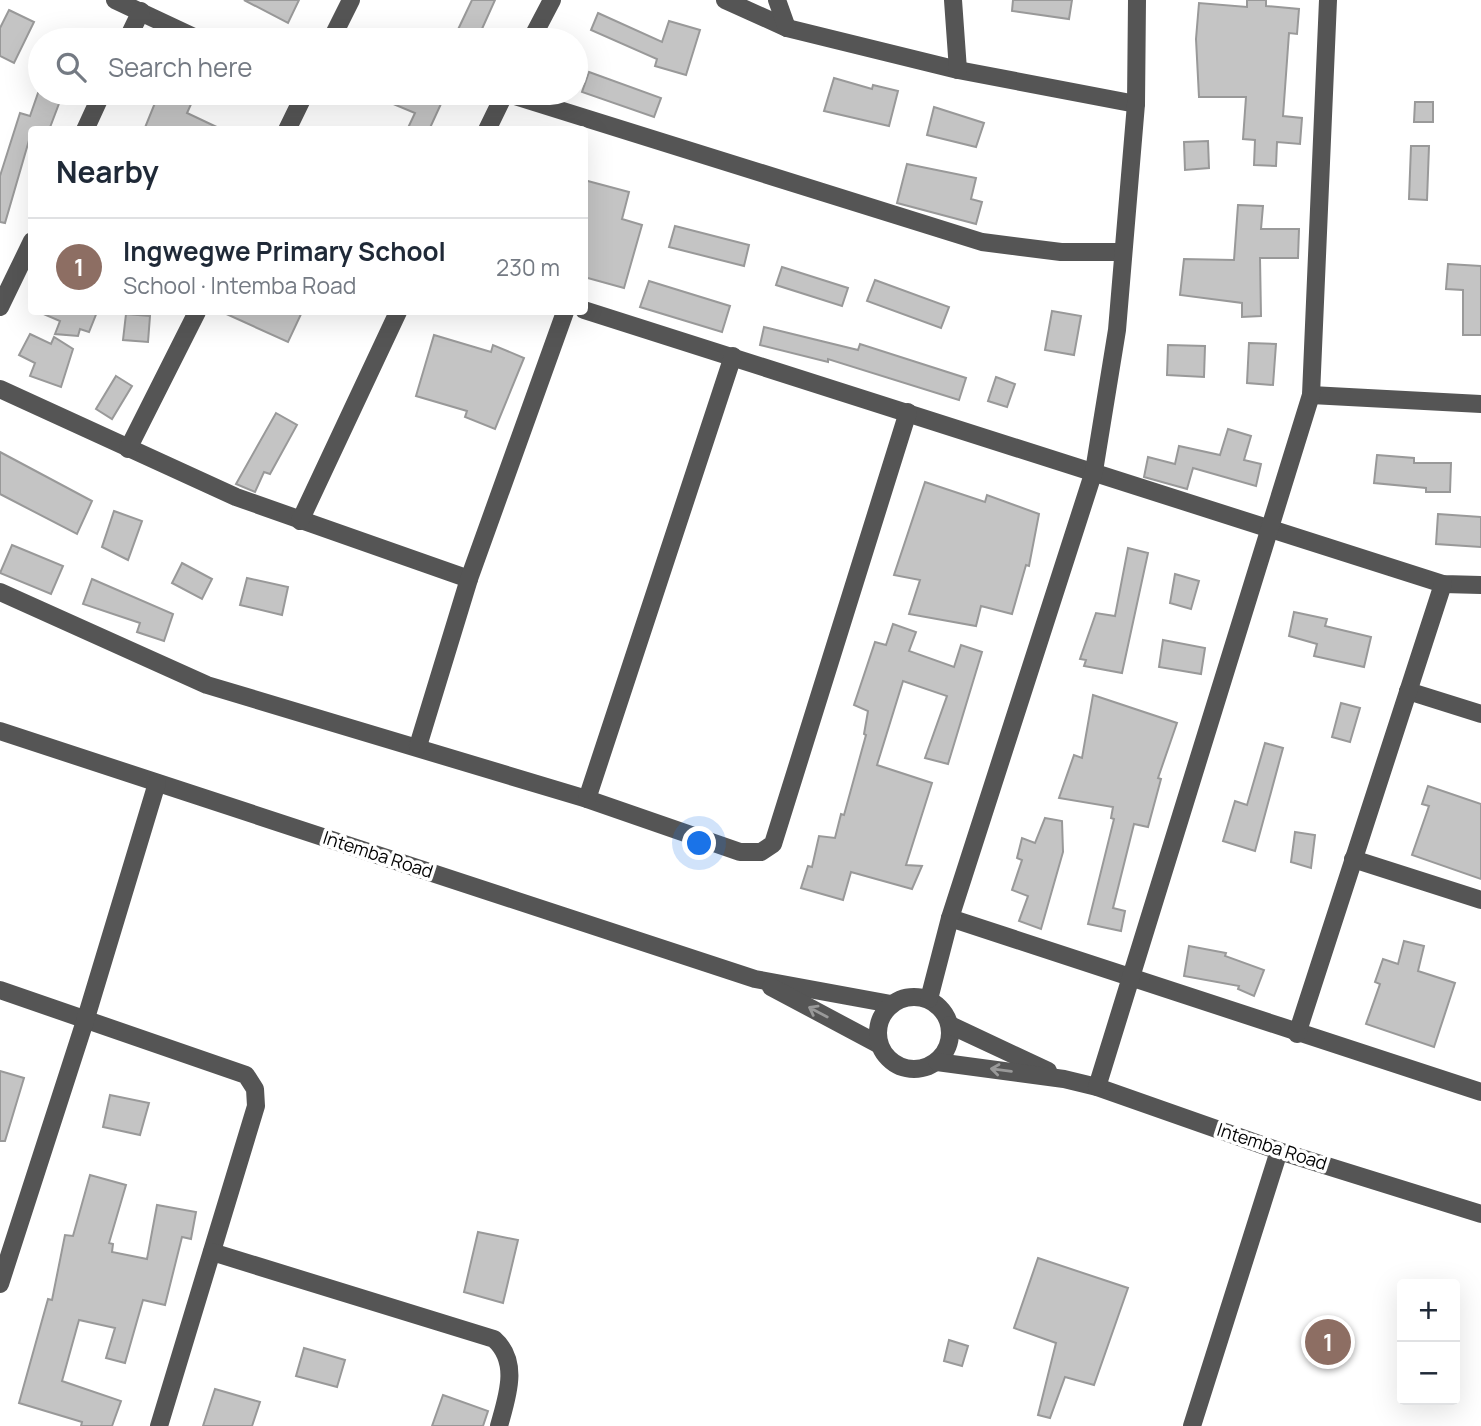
<!DOCTYPE html>
<html lang="en">
<head>
<meta charset="utf-8">
<style>
	:root { --surface:#fff; --page:#f6f6f7; --text:#1f2937; --muted:#747a83; --line:#e0e1e3; --accent:#000 }
	body { margin:0; font-family:Manrope,sans-serif; background:var(--page); color:var(--text) }
	.controls { position:absolute; right:21px; bottom:21px; display:grid; overflow:hidden; border-radius:7px; box-shadow:0 7px 28px #0002 }
	.controls button { width:63px; height:63px; display:grid; place-items:center; padding:0; border:0; border-bottom:2px solid var(--line); background:var(--surface); color:var(--text); font:35px sans-serif }
	.you { position:absolute; left:700px; top:844px; width:24px; height:24px; margin:-18px; border:5px solid #fff; border-radius:50%; background:#1a73e8; box-shadow:0 0 0 10px #1a73e833 }
	.badge { display:grid; place-items:center; width:46px; height:46px; border-radius:50%; background:var(--accent); color:#fff; font-size:23px; font-weight:700 }
	.pin { position:absolute; translate:-50% -50%; border:4px solid #fff; box-shadow:0 2px 7px #0006 }
	.list { margin:0; padding:0; list-style:none }
	h2 { display:flex; justify-content:space-between; align-items:center; height:91px; margin:0; padding:0 28px; font-size:30px }
	h2 small { font-size:23px; font-weight:400; color:var(--muted) }
	.list li { display:grid; grid-template-columns:46px 1fr auto; gap:21px; align-items:center; box-sizing:border-box; height:98px; padding:0 28px; border-top:2px solid var(--line) }
	.list b { display:block; font-size:26px; white-space:nowrap }
	.list p { margin:0; font-size:23px; white-space:nowrap; color:var(--muted) }
	.list em { font-size:23px; font-style:normal; color:var(--muted) }
	.icon { flex:none; width:38px; height:38px; fill:none; stroke:currentColor; stroke-width:2; stroke-linecap:round; stroke-linejoin:round }
	.map { position:relative; flex:none; width:1481px; height:1426px; overflow:hidden }
	.search { position:absolute; background:var(--surface); box-shadow:0 7px 28px #0002; left:28px; top:28px; width:560px; height:77px; display:flex; align-items:center; gap:18px; box-sizing:border-box; padding:0 24px; border-radius:38px; color:var(--muted); font-size:26px }
	.panel { position:absolute; background:var(--surface); box-shadow:0 7px 28px #0002; left:28px; top:126px; width:560px; height:189px; border-radius:7px }
	.map>svg:first-child { display:block }
	.building { fill:#c4c4c4; stroke:#999; stroke-width:2 }
	.lines { fill:none; stroke-linecap:round; stroke-linejoin:round }
	.minor { stroke:#555; stroke-width:18 }
	.oneway { stroke:#999 }
	.labels { text-anchor:middle; stroke-width:7; stroke-linejoin:round; paint-order:stroke }
	.street-label { font-size:18px; fill:#000; stroke:#fff }
</style>
</head>
<body>
<div class="map">
<svg width="1481" height="1426" viewBox="0 0 1481 1426">
	<rect width="100%" height="100%" fill="#fff"/>
	<g class="building">
		<path d="M244,0h55l-11,23z"/>
		<path d="M472,0h23l-18,40h-24z"/>
		<path d="M1013,0h59l-3,19 -57,-8z"/>
		<path d="M1247,0h19v6l33,3 -2,25 -8,-1 -6,83 19,2 -2,26 -23,-2 -1,24 -22,-1 1,-25 -12,-1 3,-42h-47l-3,-58 3,-36 48,4z"/>
		<path d="M9,10l25,12 -20,41 -14,-7v-28z"/>
		<path d="M598,13l64,29 7,-21 31,9 -14,45 -31,-9 2,-7 -66,-29z"/>
		<path d="M589,72l72,26 -7,19 -72,-25z"/>
		<path d="M834,78l38,11 1,-4 25,6 -9,35 -65,-15z"/>
		<path d="M38,93h25l-14,37h-17l-27,93 -5,-1v-46l20,-63 10,3z"/>
		<path d="M159,93h11l22,9 -5,11 36,17h-79z"/>
		<path d="M367,93h79l-17,37h-22l8,-17z"/>
		<path d="M1415,102h18v20h-19z"/>
		<path d="M934,107l50,16 -8,24 -49,-12z"/>
		<path d="M1208,141l1,27 -24,2 -1,-28z"/>
		<path d="M1411,146h18l-2,54 -18,-1z"/>
		<path d="M907,164l69,14 -5,21 11,3 -6,22 -79,-21z"/>
		<path d="M584,180l45,12 -7,27 20,6 -18,63 -40,-11z"/>
		<path d="M1238,205l25,1 -2,23h38l-1,29h-38l1,58 -19,1v-14l-62,-8 4,-36 50,1z"/>
		<path d="M675,226l74,19 -5,21 -75,-19z"/>
		<path d="M1448,264l33,2v69h-18v-45l-17,-1z"/>
		<path d="M782,267l66,21 -6,18 -66,-21z"/>
		<path d="M875,280l74,27 -8,21 -74,-27z"/>
		<path d="M649,281l81,25 -8,26 -82,-25z"/>
		<path d="M1052,311l29,5 -7,39 -29,-5z"/>
		<path d="M39,312h58l-8,20 -9,-3 -2,7 -23,-2 5,-13z"/>
		<path d="M222,312h80l-14,30z"/>
		<path d="M126,314l24,2 -2,26 -25,-2z"/>
		<path d="M764,327l94,23 2,-6 106,34 -7,22 -131,-41v3l-68,-17z"/>
		<path d="M30,334l21,10 3,-7 19,12 -12,38 -31,-11 5,-13 -16,-8z"/>
		<path d="M434,335l57,17 2,-7 31,13 -29,71 -30,-12 2,-6 -51,-15z"/>
		<path d="M1249,343l27,1 -3,41 -26,-2z"/>
		<path d="M1168,345l37,1 -1,31 -37,-2z"/>
		<path d="M116,376l16,10 -20,33 -16,-10z"/>
		<path d="M996,377l19,7 -8,23 -19,-6z"/>
		<path d="M276,413l21,12 -27,49 -6,-2 -9,20 -19,-8z"/>
		<path d="M1228,429l23,7 -7,24 17,4 -5,22 -63,-18 -6,21 -43,-12 4,-20 27,7 4,-18 41,9z"/>
		<path d="M0,452l92,49 -15,33 -77,-40z"/>
		<path d="M1377,455l37,3v5h37l-1,29h-24v-4l-52,-5z"/>
		<path d="M925,482l60,20 2,-7 52,19 -10,52 -3,-1 -14,49 -31,-8 -5,20 -67,-12 11,-34 -26,-5z"/>
		<path d="M114,511l28,10 -14,39 -26,-13z"/>
		<path d="M1438,514l43,3v30l-45,-3z"/>
		<path d="M12,545l51,21 -12,28 -51,-21z"/>
		<path d="M1128,548l20,5 -26,120 -38,-7 2,-6 -6,-1 16,-46 19,3z"/>
		<path d="M182,563l30,16 -10,20 -30,-16z"/>
		<path d="M1175,574l24,7 -8,28 -21,-6z"/>
		<path d="M247,578l41,9 -6,28 -42,-10z"/>
		<path d="M92,579l81,35 -9,27 -27,-9 3,-9 -57,-19z"/>
		<path d="M1294,612l33,7 -2,7 46,11 -7,30 -50,-11 3,-12 -28,-8z"/>
		<path d="M893,624l23,8 -7,19 45,16 7,-22 21,7 -34,112 -23,-6 22,-62 -44,-15 -26,84 55,18 -26,82 16,1 -10,23 -61,-17 -8,28 -42,-12 7,-22 4,1 7,-31 16,2 6,-24 3,1 22,-80 -2,-1 4,-23 -14,-6 21,-63 11,3z"/>
		<path d="M1163,640l42,8 -4,26 -42,-7z"/>
		<path d="M1093,695l84,28 -19,55 3,1 -13,48 -14,-3 -21,84 12,3 -4,20 -33,-7 26,-105 -3,-1 2,-11 -54,-9 15,-43 8,3z"/>
		<path d="M1341,703l19,5 -10,34 -18,-5z"/>
		<path d="M1265,743l18,5 -28,103 -32,-10 12,-40 12,4z"/>
		<path d="M1428,786l53,18v75l-69,-24 17,-49 -7,-2z"/>
		<path d="M1045,818l17,3 1,31 -22,77 -22,-8 9,-25 -16,-6 10,-30 -5,-2 5,-20 13,5z"/>
		<path d="M1295,832l20,3 -4,33 -20,-6z"/>
		<path d="M1404,941l20,5 -6,25 37,12 -21,64 -68,-23 14,-40 -5,-2 8,-23 15,5z"/>
		<path d="M1189,946l37,7 -1,3 39,14 -10,26 -16,-7 1,-3 -55,-10z"/>
		<path d="M0,1071l24,7 -19,63h-5z"/>
		<path d="M110,1095l39,8 -9,32 -37,-8z"/>
		<path d="M90,1175l36,10 -17,58 4,1 -1,8 35,7 10,-54 39,7 -5,27 -9,-2 -17,68 -22,-5 -18,63 -19,-5 9,-30 -36,-8 -17,61 59,20 -9,25h-31l1,-4 -63,-19 29,-104 4,1 13,-65 8,1z"/>
		<path d="M478,1232l40,8 -15,63 -39,-11z"/>
		<path d="M1038,1258l90,30 -34,97 -29,-8 -15,41 -12,-3 18,-72 -42,-15z"/>
		<path d="M949,1340l19,6 -6,20 -18,-5z"/>
		<path d="M304,1348l41,12 -8,27 -41,-11z"/>
		<path d="M215,1389l45,13 -8,24h-49z"/>
		<path d="M443,1395l45,16 -5,15h-51z"/>
	</g>
	<g class="lines">
		<g class="minor">
			<path d="M115,0l85,40"/>
			<path d="M725,0l62,28 171,42 178,34"/>
			<path d="M777,0l10,28"/>
			<path d="M953,0l5,70"/>
			<path d="M127,40l14,-29"/>
			<path d="M331,40l20,-40"/>
			<path d="M531,40l21,-40"/>
			<path d="M505,93l477,149 79,10h62"/>
			<path d="M85,130l17,-37"/>
			<path d="M287,130l18,-37"/>
			<path d="M487,130l18,-37"/>
			<path d="M0,307l32,-66"/>
			<path d="M584,310l859,274 38,1"/>
			<path d="M0,389l236,108 233,82"/>
			<path d="M1311,395l170,9"/>
			<path d="M128,449l69,-137"/>
			<path d="M300,521l98,-209"/>
			<path d="M0,592l207,93 380,114 153,53h21l12,-8 135,-432"/>
			<path d="M1408,691l73,23"/>
			<path d="M0,731l755,248 136,25"/>
			<path d="M418,746l51,-167 96,-267"/>
			<path d="M587,799l146,-443"/>
			<path d="M1353,859l128,41"/>
			<path d="M950,918l531,174"/>
			<path d="M771,987l107,57"/>
			<path d="M0,990l246,85 9,14 1,17 -97,320"/>
			<circle cx="914" cy="1033" r="36"/>
			<path d="M929,999l21,-81 144,-447 23,-141 19,-226 1,-104"/>
			<path d="M950,1025l98,46"/>
			<path d="M1297,1034l146,-450"/>
			<path d="M937,1062l127,17 33,8 182,64 202,63"/>
			<path d="M1097,1087l214,-692 17,-395"/>
			<path d="M212,1252l282,87c26,23 13,58 5,87"/>
			<path d="M0,1284l86,-266 71,-235"/>
			<path d="M1192,1426l87,-275"/>
		</g>
	</g>
	<defs><path id="oneway-shaft" d="M-6 0H5M1.5-3L5.5 0L1.5 3" fill="none" stroke-width="1.6" stroke-linecap="round" stroke-linejoin="round" transform="scale(1.75)"/></defs>
	<g class="oneway">
		<use href="#oneway-shaft" transform="translate(818 1012) rotate(-152)"/>
		<use href="#oneway-shaft" transform="translate(1001 1070) rotate(-173)"/>
	</g>
	<g class="labels">
		<g class="street-label">
			<text transform="translate(378 855) rotate(18)" y="6">Intemba Road</text>
			<text transform="translate(1272 1147) rotate(18)" y="6">Intemba Road</text>
		</g>
	</g>
</svg>
<div class="controls">
<button>+</button>
<button>−</button>
</div>
<div class="you"></div>
<div class="pin badge" style="left:1328px;top:1342px;background:#8d6e63">1</div>
<div class="search"><svg class="icon" aria-label="search" viewBox="0 0 24 24"><circle cx="10" cy="10" r="6"/><path d="M15 15l6 6"/></svg>Search here</div>
<section class="panel">
<h2>Nearby<small></small></h2>
<ul class="list">
<li><span class="badge" style="background:#8d6e63">1</span><div><b>Ingwegwe Primary School</b><p>School · Intemba Road</p></div><em>230 m</em></li>
</ul>
</section>
</div>
</body>
</html>
